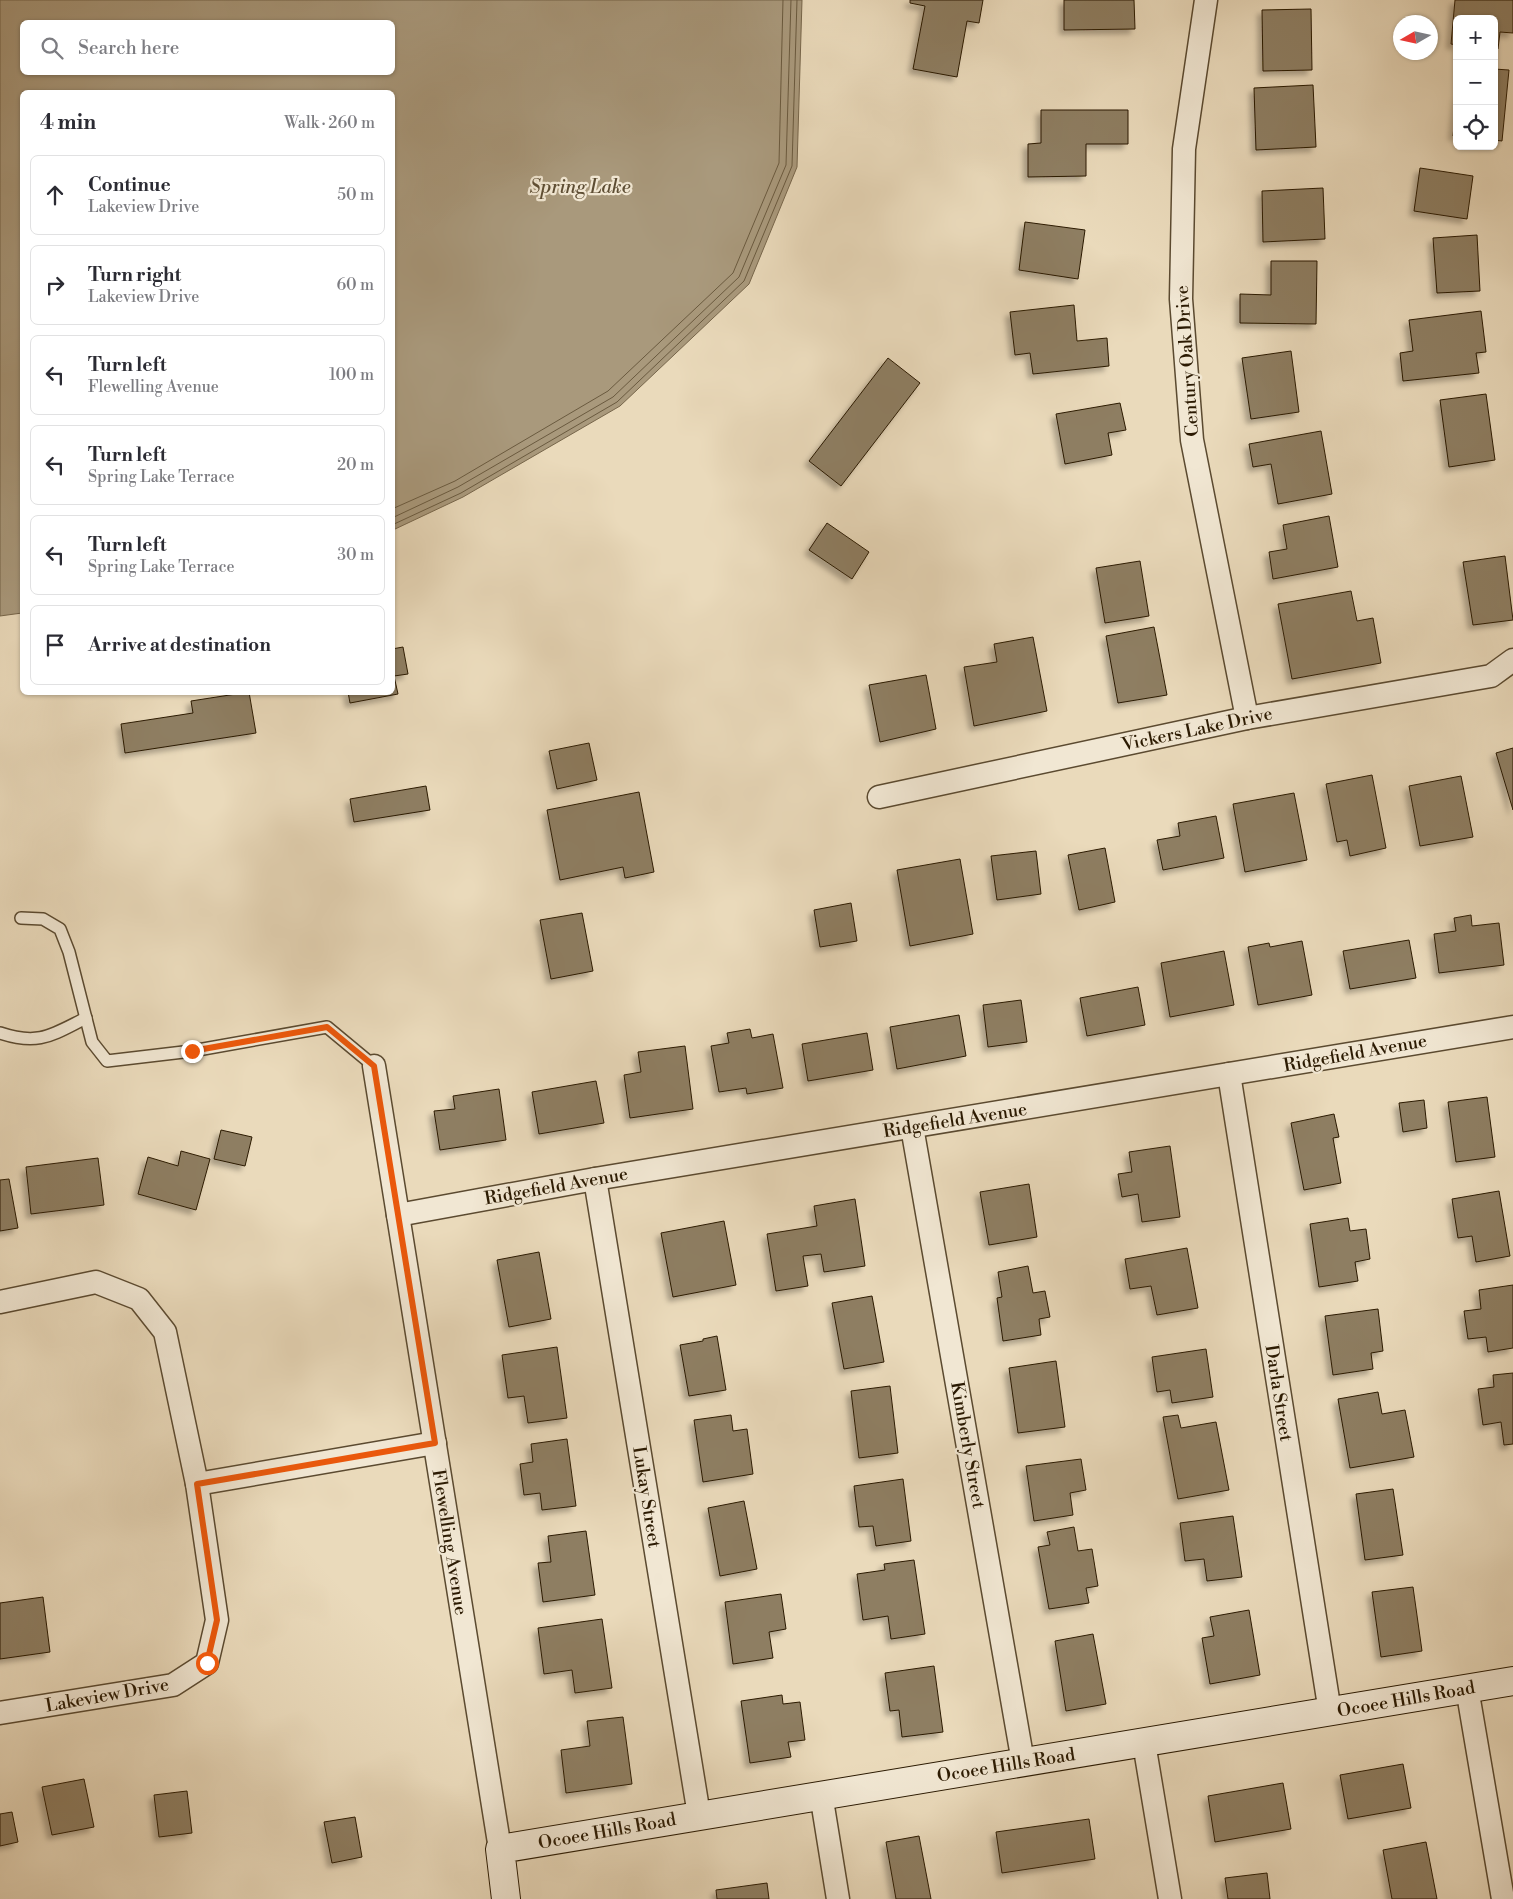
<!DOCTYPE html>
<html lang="en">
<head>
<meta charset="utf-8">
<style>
	:root { --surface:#fff; --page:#f2f2f3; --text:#2b2b33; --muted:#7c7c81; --line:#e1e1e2 }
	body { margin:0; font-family:"Libre Bodoni",serif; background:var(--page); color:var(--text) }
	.controls { position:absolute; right:15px; top:15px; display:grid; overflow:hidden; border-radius:8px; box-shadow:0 1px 4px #0004 }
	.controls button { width:45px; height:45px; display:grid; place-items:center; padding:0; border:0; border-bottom:1px solid var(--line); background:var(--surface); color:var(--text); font:25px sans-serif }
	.compass { position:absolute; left:1393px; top:15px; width:45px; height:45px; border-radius:50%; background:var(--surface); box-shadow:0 1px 4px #0004; rotate:261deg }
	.stop { position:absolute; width:15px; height:15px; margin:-11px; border:4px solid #ea580c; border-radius:50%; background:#fff }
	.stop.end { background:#ea580c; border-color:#fff; box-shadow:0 1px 5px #0008 }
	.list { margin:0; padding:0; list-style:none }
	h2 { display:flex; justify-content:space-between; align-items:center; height:65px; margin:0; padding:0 20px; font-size:21px }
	h2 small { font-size:16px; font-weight:400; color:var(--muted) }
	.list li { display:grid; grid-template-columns:32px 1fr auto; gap:15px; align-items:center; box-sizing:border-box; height:80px; margin:0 10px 10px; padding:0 10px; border:1px solid var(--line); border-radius:8px }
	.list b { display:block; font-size:19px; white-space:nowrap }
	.list p { margin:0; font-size:16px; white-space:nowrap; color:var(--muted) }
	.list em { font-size:16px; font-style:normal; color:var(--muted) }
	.icon { flex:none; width:28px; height:28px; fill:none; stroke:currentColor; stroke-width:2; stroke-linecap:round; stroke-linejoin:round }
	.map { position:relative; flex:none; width:1513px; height:1899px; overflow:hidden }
	.search { position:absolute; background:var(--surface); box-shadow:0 1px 4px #0004; left:20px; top:20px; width:375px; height:55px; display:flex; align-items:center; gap:12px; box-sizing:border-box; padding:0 18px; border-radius:8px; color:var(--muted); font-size:19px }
	.panel { position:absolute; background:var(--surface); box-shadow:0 1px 4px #0004; left:20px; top:90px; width:375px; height:605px; border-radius:8px }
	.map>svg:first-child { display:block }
	.water { fill:#a9997c; stroke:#77664b; fill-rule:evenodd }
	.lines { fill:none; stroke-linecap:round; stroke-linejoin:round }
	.shore { stroke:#6a5a3f; stroke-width:1 }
	.building { fill:#8e7e62; stroke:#2b1a02; filter:url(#shadow) }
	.lane-casing { stroke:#5b4a30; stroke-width:14 }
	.street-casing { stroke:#5b4a30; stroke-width:25 }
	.secondary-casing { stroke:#2b1a02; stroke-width:30 }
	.lane { stroke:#f1e7d3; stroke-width:11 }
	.street { stroke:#f1e7d3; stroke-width:22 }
	.secondary { stroke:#f1e7d3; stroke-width:28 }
	.route { stroke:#ea580c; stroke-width:6 }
	.labels { text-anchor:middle; stroke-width:4.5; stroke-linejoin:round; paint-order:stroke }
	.street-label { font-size:18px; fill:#2b1a02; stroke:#f1e7d3 }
	.water-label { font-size:19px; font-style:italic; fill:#5d4d33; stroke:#f1e7d3 }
</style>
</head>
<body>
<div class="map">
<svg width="1513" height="1899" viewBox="0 0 1513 1899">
	<defs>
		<filter id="shadow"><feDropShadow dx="-4.5" dy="4.5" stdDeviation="2.5" flood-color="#0004"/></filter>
	</defs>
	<rect width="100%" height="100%" fill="#eadabb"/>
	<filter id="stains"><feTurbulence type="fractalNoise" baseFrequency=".004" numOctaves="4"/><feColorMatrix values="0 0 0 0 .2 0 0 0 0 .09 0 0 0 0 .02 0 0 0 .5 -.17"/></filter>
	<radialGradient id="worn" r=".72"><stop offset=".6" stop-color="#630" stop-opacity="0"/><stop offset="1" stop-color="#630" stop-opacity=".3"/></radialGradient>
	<path class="water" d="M0,0h802l-5,167 -48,117 -129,122 -157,91 -70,33 -1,-438h-370v521l-22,3zM22,22h370v50h-370z"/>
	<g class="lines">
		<g class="shore">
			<path d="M392,509l63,-28 153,-90 125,-118 46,-110 4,-163"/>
			<path d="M392,518l66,-31 155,-90 126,-120 47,-112 5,-165"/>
			<path d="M392,525l69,-32 156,-91 127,-121 48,-115 5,-166"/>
		</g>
	</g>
	<g class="building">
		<path d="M910,0h73l-4,23 -12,-2 -10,56 -44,-8 12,-63 -15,-3z"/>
		<path d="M1064,0h70l1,29 -71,1z"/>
		<path d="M1455,0h58v33l-13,-1 -2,17 -4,-1v-29h-37v26l-6,-1z"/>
		<path d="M1311,9l1,61 -49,1 -1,-61z"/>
		<path d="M1494,69l15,1 -7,71 -8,-1z"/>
		<path d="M1313,85l3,62 -60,3 -2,-62z"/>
		<path d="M1457,96v40h-4z"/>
		<path d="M1041,110h87v34h-42v32l-58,1v-33l13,-1z"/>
		<path d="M1420,168l53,8 -6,43 -53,-8z"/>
		<path d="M1323,188l2,51 -62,3 -1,-51z"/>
		<path d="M1025,222l60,8 -7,49 -59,-9z"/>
		<path d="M1477,235l3,56 -43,2 -4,-55z"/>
		<path d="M1271,261h46l-1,63 -76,-1v-29l31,1z"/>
		<path d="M1074,305l3,36 30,-3 2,28 -76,8 -3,-21 -15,2 -5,-43z"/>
		<path d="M1481,311l5,41 -10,1 3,20 -76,8 -3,-28 13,-2 -4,-31z"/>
		<path d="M1291,351l8,61 -48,7 -9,-61z"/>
		<path d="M888,358l32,25 -79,103 -32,-25z"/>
		<path d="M1486,394l9,66 -46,7 -9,-67z"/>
		<path d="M1120,403l6,27 -18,3 4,22 -47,9 -9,-50z"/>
		<path d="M1321,431l11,63 -54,10 -7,-40 -18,3 -4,-23z"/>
		<path d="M1329,516l9,51 -65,12 -4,-27 18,-3 -4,-24z"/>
		<path d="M827,523l42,29 -17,27 -43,-29z"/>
		<path d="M1505,556l8,64 -40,5 -10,-63z"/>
		<path d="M1140,561l9,55 -44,7 -9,-55z"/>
		<path d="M1351,591l6,30 16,-3 8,45 -89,16 -14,-75z"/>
		<path d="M1154,627l13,68 -49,8 -12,-67z"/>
		<path d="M1033,637l14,74 -73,15 -10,-59 33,-5 -3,-18z"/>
		<path d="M403,647l5,27 -14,2 4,18 -48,9 -2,-11h44v-43z"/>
		<path d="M926,675l10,54 -56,13 -11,-57z"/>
		<path d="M249,692l7,41 -131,20 -4,-29 72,-11 -2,-12z"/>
		<path d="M589,743l8,37 -40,9 -8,-38z"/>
		<path d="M1513,748v62l-17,-57z"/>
		<path d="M1372,775l14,73 -36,8 -3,-16 -10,2 -11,-58z"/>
		<path d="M1461,776l12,61 -53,9 -11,-60z"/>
		<path d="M426,786l4,24 -76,12 -4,-23z"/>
		<path d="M639,792l15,80 -29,6 -2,-11 -63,13 -13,-70z"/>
		<path d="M1294,793l13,67 -62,12 -12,-68z"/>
		<path d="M1216,816l8,42 -61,12 -6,-30 23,-4 -2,-13z"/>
		<path d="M1105,848l10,54 -36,8 -11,-55z"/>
		<path d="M1036,851l5,43 -44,6 -6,-44z"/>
		<path d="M960,859l13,75 -63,12 -13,-76z"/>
		<path d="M851,903l6,38 -37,6 -6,-37z"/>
		<path d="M582,913l11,58 -42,8 -11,-59z"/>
		<path d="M1471,915l1,11 27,-3 5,42 -65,8 -5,-39 22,-3 -2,-13z"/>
		<path d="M1409,940l7,38 -66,11 -7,-38z"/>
		<path d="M1302,941l10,54 -54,10 -10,-58 21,-4 1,4z"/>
		<path d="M1224,951l10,54 -64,12 -9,-54z"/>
		<path d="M1138,987l7,38 -58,11 -7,-38z"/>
		<path d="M1021,1000l6,42 -39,5 -5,-42z"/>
		<path d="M959,1015l7,41 -69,13 -7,-42z"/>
		<path d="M750,1029l2,9 21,-4 10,54 -36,6 -1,-6 -27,4 -8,-46 18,-3 -2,-10z"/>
		<path d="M867,1033l6,37 -65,11 -6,-37z"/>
		<path d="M685,1046l8,63 -63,9 -6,-43 17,-3 -3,-20z"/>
		<path d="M596,1081l8,42 -65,11 -7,-42z"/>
		<path d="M499,1089l7,51 -66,10 -6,-39 21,-2 -2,-13z"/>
		<path d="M1487,1097l8,60 -39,5 -8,-60z"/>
		<path d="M1424,1100l3,28 -24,4 -4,-29z"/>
		<path d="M1334,1114l5,23 -6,1 8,45 -37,7 -13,-67z"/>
		<path d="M221,1130l31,7 -7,29 -31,-7z"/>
		<path d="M1170,1146l10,71 -38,5 -4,-28 -16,3 -4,-23 14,-2 -3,-20z"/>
		<path d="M181,1151l29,8 -14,51 -58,-16 10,-37 30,9z"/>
		<path d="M98,1158l6,47 -73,9 -5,-47z"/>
		<path d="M9,1179l9,49 -18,3v-51z"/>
		<path d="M1029,1184l8,53 -48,8 -9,-53z"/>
		<path d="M1499,1191l11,65 -34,6 -4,-26 -14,2 -6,-39z"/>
		<path d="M855,1199l10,67 -41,6 -3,-18 -18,2 5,30 -32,5 -9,-57 50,-8 -3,-20z"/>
		<path d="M1348,1218l2,13 16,-2 4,30 -15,3 3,19 -39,6 -9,-63z"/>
		<path d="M724,1221l12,64 -63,12 -12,-64z"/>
		<path d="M1187,1248l11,60 -41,7 -6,-29 -21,3 -5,-30z"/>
		<path d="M539,1252l12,67 -42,8 -12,-67z"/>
		<path d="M1028,1266l5,27 12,-2 5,26 -11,2 2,16 -38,6 -6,-43 5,-1 -4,-25z"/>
		<path d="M1513,1285v63l-25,4 -2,-15 -18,2 -4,-28 17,-2 -2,-19z"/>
		<path d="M872,1296l12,66 -40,7 -12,-66z"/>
		<path d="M1378,1309l5,42 -12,2 2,16 -40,6 -8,-59z"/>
		<path d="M717,1336l9,54 -37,6 -9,-51 23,-4v-2z"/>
		<path d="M557,1347l10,71 -39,5 -4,-27 -16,2 -6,-43z"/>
		<path d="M1206,1349l7,48 -41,6 -2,-13 -13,2 -5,-35z"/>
		<path d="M1056,1361l9,66 -47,6 -9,-65z"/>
		<path d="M1513,1373v71l-9,1 -3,-23 -18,3 -5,-36 16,-2 -1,-12z"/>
		<path d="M890,1386l8,67 -39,5 -8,-67z"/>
		<path d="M1378,1392l4,22 23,-4 9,47 -64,11 -12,-69z"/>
		<path d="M731,1415l2,16 14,-2 6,45 -50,8 -9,-62z"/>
		<path d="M1178,1415l3,13 35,-6 13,68 -51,9 -15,-82z"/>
		<path d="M567,1439l9,67 -34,4 -2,-17 -16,2 -4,-31 13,-2 -2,-18z"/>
		<path d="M1081,1459l5,31 -16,3 3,22 -39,6 -8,-55z"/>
		<path d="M903,1479l8,62 -35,5 -3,-20 -14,1 -5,-41z"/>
		<path d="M1393,1489l10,66 -38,5 -9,-66z"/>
		<path d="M744,1501l13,68 -37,7 -12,-68z"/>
		<path d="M1233,1516l9,61 -35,4 -3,-22 -19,2 -5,-38z"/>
		<path d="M1074,1527l4,24 14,-2 6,37 -12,2 3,15 -40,6 -11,-62 12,-2 -3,-13z"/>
		<path d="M586,1531l9,64 -52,7 -5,-39 13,-1 -3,-26z"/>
		<path d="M914,1560l11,74 -34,5 -3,-23 -25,4 -6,-46 28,-4 -1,-6z"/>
		<path d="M1413,1587l9,64 -41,6 -9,-65z"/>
		<path d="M781,1594l5,35 -17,3 4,26 -40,6 -8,-62z"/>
		<path d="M43,1597l7,55 -50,7v-56z"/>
		<path d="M1249,1610l11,65 -50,9 -8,-46 12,-2 -4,-19z"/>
		<path d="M602,1619l10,69 -37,5 -3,-23 -28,4 -6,-46z"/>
		<path d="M1093,1634l13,70 -40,7 -11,-70z"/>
		<path d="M934,1666l9,66 -41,5 -3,-27 -9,1 -5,-38z"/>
		<path d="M782,1695l1,9 17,-2 5,38 -17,2 3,15 -41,6 -9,-62z"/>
		<path d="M623,1717l9,67 -66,9 -5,-43 29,-4 -3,-25z"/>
		<path d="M1403,1764l8,44 -63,11 -8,-44z"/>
		<path d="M84,1779l10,48 -42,8 -10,-48z"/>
		<path d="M1283,1783l8,46 -76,13 -7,-46z"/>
		<path d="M187,1791l5,42 -33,4 -5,-42z"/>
		<path d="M12,1812l6,30 -18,4v-32z"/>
		<path d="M355,1817l7,40 -30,6 -8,-41z"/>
		<path d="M1089,1819l6,40 -93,14 -6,-41z"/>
		<path d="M919,1836l12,63h-35l-10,-57z"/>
		<path d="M1426,1842l11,57h-45l-9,-49z"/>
		<path d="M1267,1873l3,26h-42l-3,-21z"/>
		<path d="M767,1883l2,16h-52l-1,-9z"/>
	</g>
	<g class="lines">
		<defs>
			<g id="lane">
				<path d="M21,918l22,1 17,10 9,23 23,90 15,19 85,-10 135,-24 47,39"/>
				<path d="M0,1033c39,13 52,2 86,-15"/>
			</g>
			<g id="street">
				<path d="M1206,0l-22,149 -3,150 11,141 55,278"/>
				<path d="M879,797l368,-79 244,-42 22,-16"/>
				<path d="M374,1066l126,783"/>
				<path d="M1229,1074l101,638"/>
				<path d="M912,1127l111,635"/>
				<path d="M595,1179l104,636"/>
				<path d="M398,1215l197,-36 918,-152"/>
				<path d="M0,1302l96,-20 43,17 26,33 32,152 20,136 -10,43 -34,22 -173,28"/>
				<path d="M197,1484l238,-41"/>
				<path d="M1467,1688l36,211"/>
				<path d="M1144,1743l26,156"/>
				<path d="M821,1794l17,105"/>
			</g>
			<path id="secondary" d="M506,1899l-6,-50 1013,-168"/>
		</defs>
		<use href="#lane" class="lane-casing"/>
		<use href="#street" class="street-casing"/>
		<use href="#secondary" class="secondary-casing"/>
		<use href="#lane" class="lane"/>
		<use href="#street" class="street"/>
		<use href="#secondary" class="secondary"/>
	</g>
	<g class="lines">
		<path class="route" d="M192,1051l135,-24 47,39 61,377 -238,41 20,136 -10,43"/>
	</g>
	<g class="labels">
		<g class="street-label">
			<text transform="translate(1187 361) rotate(-94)" y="6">Century Oak Drive</text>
			<text transform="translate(1197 729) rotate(-12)" y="6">Vickers Lake Drive</text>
			<text transform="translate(1355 1053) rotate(-10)" y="6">Ridgefield Avenue</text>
			<text transform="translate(955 1120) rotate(-9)" y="6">Ridgefield Avenue</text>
			<text transform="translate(556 1186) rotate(-10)" y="6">Ridgefield Avenue</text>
			<text transform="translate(1279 1393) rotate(81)" y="6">Darla Street</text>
			<text transform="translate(968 1445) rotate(80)" y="6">Kimberly Street</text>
			<text transform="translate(647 1497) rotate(81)" y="6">Lukay Street</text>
			<text transform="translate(450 1542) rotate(81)" y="6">Flewelling Avenue</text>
			<text transform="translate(107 1695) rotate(-10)" y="6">Lakeview Drive</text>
			<text transform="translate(1406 1699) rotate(-10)" y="6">Ocoee Hills Road</text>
			<text transform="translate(1006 1765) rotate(-9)" y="6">Ocoee Hills Road</text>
			<text transform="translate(607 1831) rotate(-10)" y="6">Ocoee Hills Road</text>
		</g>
		<g class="water-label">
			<text x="580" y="193">Spring Lake</text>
		</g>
	</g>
	<rect width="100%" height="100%" filter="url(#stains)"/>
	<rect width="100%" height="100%" fill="url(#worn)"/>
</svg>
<div class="controls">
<button>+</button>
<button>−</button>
<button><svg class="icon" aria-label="locate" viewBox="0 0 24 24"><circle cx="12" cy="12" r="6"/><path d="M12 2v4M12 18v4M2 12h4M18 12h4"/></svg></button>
</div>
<svg class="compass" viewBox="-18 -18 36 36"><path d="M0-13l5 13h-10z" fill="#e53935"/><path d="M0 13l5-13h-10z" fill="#7c7c81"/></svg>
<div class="stop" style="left:207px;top:1663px"></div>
<div class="stop end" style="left:192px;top:1051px"></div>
<div class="search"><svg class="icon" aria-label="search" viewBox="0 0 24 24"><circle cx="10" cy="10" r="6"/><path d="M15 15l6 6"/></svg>Search here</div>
<section class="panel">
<h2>4 min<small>Walk · 260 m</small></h2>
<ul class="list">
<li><svg class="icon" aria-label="ahead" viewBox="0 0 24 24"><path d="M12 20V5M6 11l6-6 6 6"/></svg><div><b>Continue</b><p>Lakeview Drive</p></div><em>50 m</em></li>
<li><svg class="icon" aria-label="right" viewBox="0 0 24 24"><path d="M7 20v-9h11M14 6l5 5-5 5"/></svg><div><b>Turn right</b><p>Lakeview Drive</p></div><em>60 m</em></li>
<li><svg class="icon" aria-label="left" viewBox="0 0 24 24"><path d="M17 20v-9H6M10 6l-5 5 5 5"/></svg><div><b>Turn left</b><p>Flewelling Avenue</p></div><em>100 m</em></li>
<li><svg class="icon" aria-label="left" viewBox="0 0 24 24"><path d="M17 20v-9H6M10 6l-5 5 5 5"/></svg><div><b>Turn left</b><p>Spring Lake Terrace</p></div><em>20 m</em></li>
<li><svg class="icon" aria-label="left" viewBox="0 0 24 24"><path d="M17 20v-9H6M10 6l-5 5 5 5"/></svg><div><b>Turn left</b><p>Spring Lake Terrace</p></div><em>30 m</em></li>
<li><svg class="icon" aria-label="arrive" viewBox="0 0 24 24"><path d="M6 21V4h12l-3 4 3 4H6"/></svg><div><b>Arrive at destination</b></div></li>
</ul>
</section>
</div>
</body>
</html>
